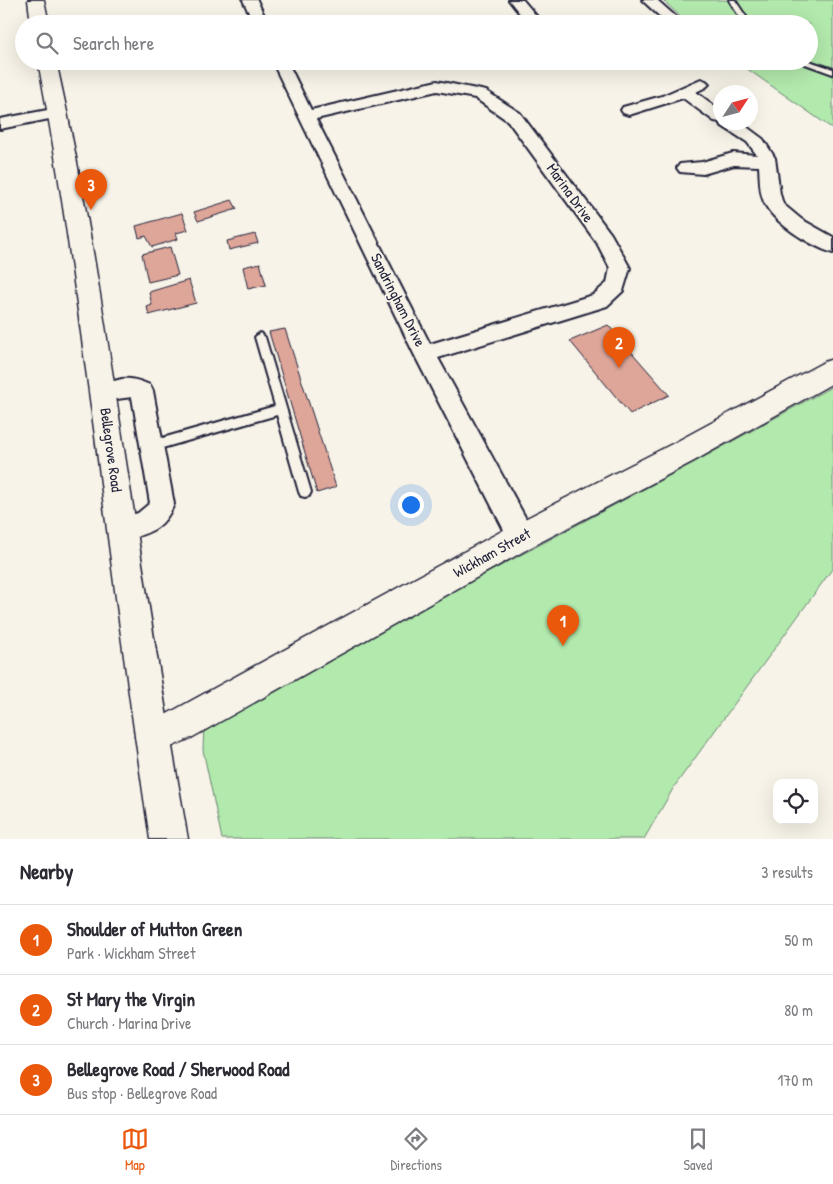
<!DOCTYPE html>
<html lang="en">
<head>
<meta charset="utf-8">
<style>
	:root { --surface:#fff; --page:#f7f7f7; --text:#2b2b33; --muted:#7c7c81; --line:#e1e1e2; --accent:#ea580c }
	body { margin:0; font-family:"Patrick Hand",sans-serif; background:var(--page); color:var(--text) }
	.controls { position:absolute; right:15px; bottom:15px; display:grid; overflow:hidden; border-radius:10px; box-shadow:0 5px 20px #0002 }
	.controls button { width:45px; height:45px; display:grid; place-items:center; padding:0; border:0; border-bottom:1px solid var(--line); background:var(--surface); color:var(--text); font:25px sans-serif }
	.compass { position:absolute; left:713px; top:85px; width:45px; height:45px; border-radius:50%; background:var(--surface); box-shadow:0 5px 20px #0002; rotate:54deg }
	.you { position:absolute; left:410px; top:504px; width:18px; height:18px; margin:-12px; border:4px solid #fff; border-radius:50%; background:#1a73e8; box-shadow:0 0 0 8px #1a73e833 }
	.badge { display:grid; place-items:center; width:32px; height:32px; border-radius:50%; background:var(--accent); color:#fff; font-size:16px; font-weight:700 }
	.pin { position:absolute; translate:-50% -41px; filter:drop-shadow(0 1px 2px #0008) }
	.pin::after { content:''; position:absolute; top:26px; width:18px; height:15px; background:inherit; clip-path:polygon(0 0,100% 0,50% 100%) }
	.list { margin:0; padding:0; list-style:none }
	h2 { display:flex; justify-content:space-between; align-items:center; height:65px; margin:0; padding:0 20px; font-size:21px }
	h2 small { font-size:16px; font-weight:400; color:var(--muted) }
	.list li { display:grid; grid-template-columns:32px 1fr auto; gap:15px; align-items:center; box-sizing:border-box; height:70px; padding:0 20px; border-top:1px solid var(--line) }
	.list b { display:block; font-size:19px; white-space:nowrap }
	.list p { margin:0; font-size:16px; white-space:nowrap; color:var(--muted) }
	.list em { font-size:16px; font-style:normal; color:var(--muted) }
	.icon { flex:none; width:28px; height:28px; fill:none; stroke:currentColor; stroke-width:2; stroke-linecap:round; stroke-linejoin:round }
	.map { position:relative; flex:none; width:833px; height:839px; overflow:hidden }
	.search { position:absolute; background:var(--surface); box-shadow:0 5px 20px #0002; left:15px; right:15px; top:15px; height:55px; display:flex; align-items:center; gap:12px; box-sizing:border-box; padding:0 18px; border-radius:28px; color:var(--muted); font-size:19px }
	.sheet { height:275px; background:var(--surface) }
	nav { display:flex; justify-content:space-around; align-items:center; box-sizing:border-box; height:70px; border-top:1px solid var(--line); background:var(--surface); font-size:14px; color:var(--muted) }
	nav a { display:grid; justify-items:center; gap:2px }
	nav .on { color:var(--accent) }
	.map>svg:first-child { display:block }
	.green { fill:#b2e9ac; stroke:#6a8674 }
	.building { fill:#dea599; stroke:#22223b }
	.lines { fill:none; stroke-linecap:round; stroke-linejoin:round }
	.lane-casing { stroke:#22223b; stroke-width:4 }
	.street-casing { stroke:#22223b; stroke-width:4 }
	.secondary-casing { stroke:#22223b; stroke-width:3 }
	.primary-casing { stroke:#22223b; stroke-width:3 }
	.lane { fill:#f7f3e8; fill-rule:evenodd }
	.street { fill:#f7f3e8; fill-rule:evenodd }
	.secondary { fill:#f7f3e8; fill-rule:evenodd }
	.primary { fill:#f7f3e8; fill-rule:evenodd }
	.labels { text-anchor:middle; stroke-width:4; stroke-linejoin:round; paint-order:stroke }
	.street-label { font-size:15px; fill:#22223b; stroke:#f7f3e8 }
</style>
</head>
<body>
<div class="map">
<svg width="833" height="839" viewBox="0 0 833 839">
	<rect width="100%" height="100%" fill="#f7f3e8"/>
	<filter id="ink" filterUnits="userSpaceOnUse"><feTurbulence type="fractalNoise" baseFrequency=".02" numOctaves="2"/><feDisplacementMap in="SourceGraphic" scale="10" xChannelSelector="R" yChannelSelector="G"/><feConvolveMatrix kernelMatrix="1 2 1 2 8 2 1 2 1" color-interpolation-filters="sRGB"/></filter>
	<g filter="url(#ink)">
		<g class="green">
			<path d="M663,0h170v129l-97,-68h73v-37h-121z"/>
			<path d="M833,386v182l-159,219 -30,52h-422l-19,-89 1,-26 489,-261z"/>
		</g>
		<g class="building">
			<path d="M232,200l5,9 -39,12 -4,-9z"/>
			<path d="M182,213l6,17 -12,3 2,6 -26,8 -6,-11 -7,2 -3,-12z"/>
			<path d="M255,234l3,9 -29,7 -2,-9z"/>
			<path d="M170,247l8,28 -30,7 -6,-28z"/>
			<path d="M260,263l6,22 -18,4 -5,-22z"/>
			<path d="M189,280l7,23 -47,12 -2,-8 5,-2 -3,-13z"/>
			<path d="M608,325l61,70 -39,19 -60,-73z"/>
			<path d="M285,329l51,158 -19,6 -48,-161z"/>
		</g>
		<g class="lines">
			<defs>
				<g id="lane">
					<path d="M729,0h6l16,24h-7z"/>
					<path d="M797,61h12l24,8v5z"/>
					<path d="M260,333l5,4 46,155 -2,4 -4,1 -4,-1 -2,-4 -22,-77 -125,36 -4,-1 -2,-4 2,-4 4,-1 123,-35 -20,-69z"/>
				</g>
				<g id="street">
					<path d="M243,0h14l11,24h-14z"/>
					<path d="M509,0h14l20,24h-15z"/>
					<path d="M642,0h15l27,24h-16z"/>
					<path d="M272,61h15l24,49 126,-29 49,10 34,22 91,121 19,34 -7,23 -16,15 -169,52 93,170 3,8 -3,8 -9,4 -9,-4 -8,-12 -91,-178zM437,91l38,7 33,23 89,122 13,25 -3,15 -14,12 -163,49 -114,-225z"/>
					<path d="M701,79l5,2 3,3 -3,3 -10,5 24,18v12h20l23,17 12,19 5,36 3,10 18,15 32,18v16c-22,-7 -60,-30 -69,-51 -5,-11 -4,-24 -5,-36l-25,-1 -31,9 -23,-2 -3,-4 3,-4 22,-2 31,-9 24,2 -10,-13 -25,-16 -2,-4 -6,-1 -31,-23 -54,17 -6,-2 -2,-3 2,-3 39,-11z"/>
					<path d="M58,108l6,2 2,3 -2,3 -64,13v-10z"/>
					<path d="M122,379c10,-1 18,2 28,6l3,6 21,113c-11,27 -26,29 -52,37l-9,-4 -3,-8 3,-8 25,-8 12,-10 -18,-106 -30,4 -8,-3 -3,-6 3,-6z"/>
				</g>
				<path id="secondary" d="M833,359v24l-139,78 -161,85 -342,192 -38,17 -13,-5 -5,-13 5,-13 27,-10 344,-188 163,-83 150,-81z"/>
				<g id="primary">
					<path d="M28,0h16l5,24h-18z"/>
					<path d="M38,61h18c28,124 47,250 66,375 21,135 42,269 66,403h-38c-20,-134 -38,-268 -55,-403 -17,-125 -33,-251 -57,-375z"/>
				</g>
			</defs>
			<use href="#lane" class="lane-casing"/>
			<use href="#street" class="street-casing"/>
			<use href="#secondary" class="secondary-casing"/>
			<use href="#primary" class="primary-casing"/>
			<use href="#lane" class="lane"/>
			<use href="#street" class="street"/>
			<use href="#secondary" class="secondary"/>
			<use href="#primary" class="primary"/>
		</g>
	</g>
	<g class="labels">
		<g class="street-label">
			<text transform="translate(570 193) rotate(54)" y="5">Marina Drive</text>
			<text transform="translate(398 300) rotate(63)" y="5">Sandringham Drive</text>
			<text transform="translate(111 450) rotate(82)" y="5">Bellegrove Road</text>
			<text transform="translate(492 553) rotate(-29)" y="5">Wickham Street</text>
		</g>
	</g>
</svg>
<div class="controls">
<button><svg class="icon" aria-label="locate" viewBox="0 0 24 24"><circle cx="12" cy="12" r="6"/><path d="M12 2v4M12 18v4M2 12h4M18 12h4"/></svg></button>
</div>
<svg class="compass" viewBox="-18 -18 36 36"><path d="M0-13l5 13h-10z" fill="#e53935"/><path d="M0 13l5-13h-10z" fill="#7c7c81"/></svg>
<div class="you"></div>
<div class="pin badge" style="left:563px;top:646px">1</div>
<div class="pin badge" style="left:619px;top:368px">2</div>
<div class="pin badge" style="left:91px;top:210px">3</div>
<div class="search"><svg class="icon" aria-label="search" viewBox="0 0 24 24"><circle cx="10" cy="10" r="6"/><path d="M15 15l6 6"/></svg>Search here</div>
</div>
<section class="sheet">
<h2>Nearby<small>3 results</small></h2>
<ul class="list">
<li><span class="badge">1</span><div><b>Shoulder of Mutton Green</b><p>Park · Wickham Street</p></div><em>50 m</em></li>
<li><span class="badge">2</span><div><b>St Mary the Virgin</b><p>Church · Marina Drive</p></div><em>80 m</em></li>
<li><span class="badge">3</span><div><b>Bellegrove Road / Sherwood Road</b><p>Bus stop · Bellegrove Road</p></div><em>170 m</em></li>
</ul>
</section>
<nav>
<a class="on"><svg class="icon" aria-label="map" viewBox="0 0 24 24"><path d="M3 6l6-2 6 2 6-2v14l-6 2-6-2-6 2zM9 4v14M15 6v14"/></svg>Map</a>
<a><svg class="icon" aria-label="directions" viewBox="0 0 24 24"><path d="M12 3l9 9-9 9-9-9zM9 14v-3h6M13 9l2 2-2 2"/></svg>Directions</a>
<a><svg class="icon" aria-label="saved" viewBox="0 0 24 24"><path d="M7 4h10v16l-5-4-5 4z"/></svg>Saved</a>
</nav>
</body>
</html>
